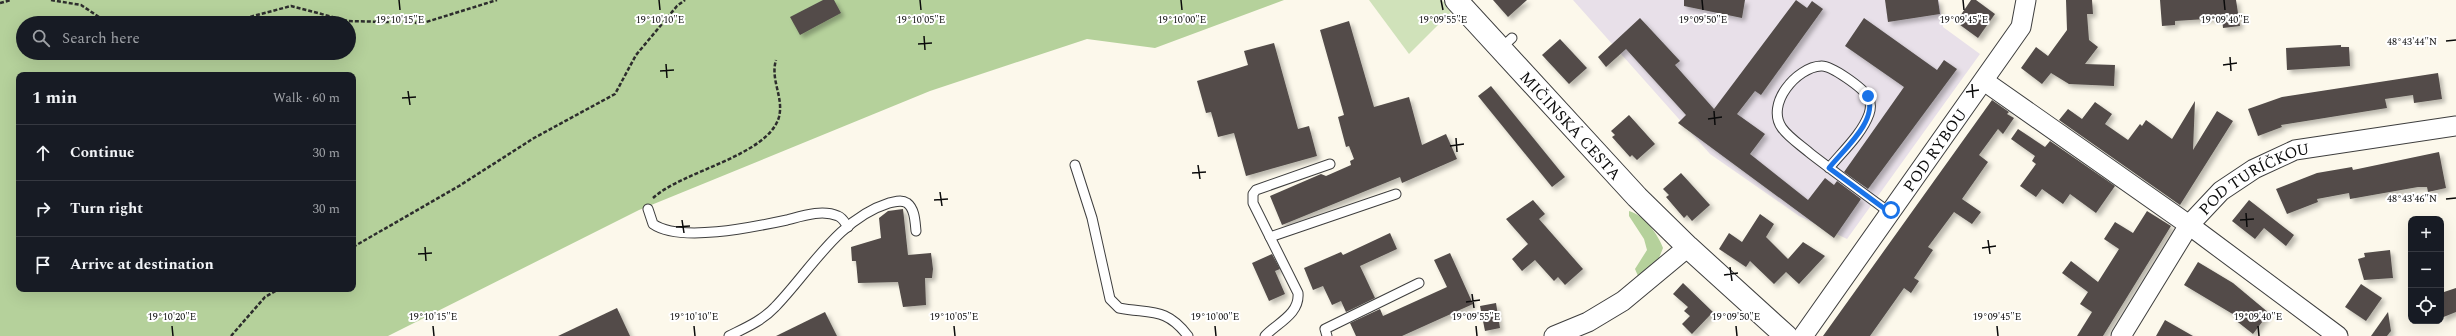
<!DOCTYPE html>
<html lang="en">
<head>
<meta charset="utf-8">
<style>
	:root { --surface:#171b24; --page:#242831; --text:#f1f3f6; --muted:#9ea1a6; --line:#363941 }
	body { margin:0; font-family:Spectral,serif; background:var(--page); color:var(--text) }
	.controls { position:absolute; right:12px; bottom:12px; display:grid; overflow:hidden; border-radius:8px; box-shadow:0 4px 16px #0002 }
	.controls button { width:36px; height:36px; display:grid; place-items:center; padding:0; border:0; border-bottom:1px solid var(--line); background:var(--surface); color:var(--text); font:20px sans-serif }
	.stop { position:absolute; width:12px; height:12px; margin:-9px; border:3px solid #1a73e8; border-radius:50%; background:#fff }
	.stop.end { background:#1a73e8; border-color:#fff; box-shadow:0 1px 4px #0008 }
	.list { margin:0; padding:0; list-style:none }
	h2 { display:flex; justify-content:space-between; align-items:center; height:52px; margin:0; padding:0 16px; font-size:17px }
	h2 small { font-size:13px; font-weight:400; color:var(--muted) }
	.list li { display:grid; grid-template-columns:26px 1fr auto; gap:12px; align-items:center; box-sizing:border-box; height:56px; padding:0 16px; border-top:1px solid var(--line) }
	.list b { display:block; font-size:15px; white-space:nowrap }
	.list em { font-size:13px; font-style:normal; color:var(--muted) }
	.icon { flex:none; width:22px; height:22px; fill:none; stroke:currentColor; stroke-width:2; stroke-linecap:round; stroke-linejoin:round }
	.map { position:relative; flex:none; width:2456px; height:336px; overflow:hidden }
	.search { position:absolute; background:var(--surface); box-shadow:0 4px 16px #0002; left:16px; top:16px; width:340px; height:44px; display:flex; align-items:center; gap:10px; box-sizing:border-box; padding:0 14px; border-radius:22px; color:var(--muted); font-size:15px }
	.panel { position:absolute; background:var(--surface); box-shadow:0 4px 16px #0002; left:16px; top:72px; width:340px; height:220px; border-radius:8px }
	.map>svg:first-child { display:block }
	.industrial { fill:#e8e0e9 }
	.green { fill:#d0e2ba }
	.forest { fill:#b5d19b; fill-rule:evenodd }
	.building { fill:#524c49; filter:url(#shadow) }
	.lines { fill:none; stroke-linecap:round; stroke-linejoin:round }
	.service-casing { stroke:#3e3e3e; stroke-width:11 }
	.minor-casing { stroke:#3e3e3e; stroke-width:21 }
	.tertiary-casing { stroke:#3e3e3e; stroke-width:24 }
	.path { stroke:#2d2d2d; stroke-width:2.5; stroke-dasharray:4 2; stroke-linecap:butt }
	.service { stroke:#fff; stroke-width:9 }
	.minor { stroke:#fff; stroke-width:19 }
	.tertiary { stroke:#fff; stroke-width:22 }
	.route { stroke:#1a73e8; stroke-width:5 }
	.ticks { fill:none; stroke:#0b0b0b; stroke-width:1.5 }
	.labels { text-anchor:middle; stroke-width:4; stroke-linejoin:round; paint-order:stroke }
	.street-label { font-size:16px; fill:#0b0b0b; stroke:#fff }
	.ticks-label { font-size:10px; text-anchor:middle; fill:#0b0b0b; stroke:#fff; stroke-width:4; stroke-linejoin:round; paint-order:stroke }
</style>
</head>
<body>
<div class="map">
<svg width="2456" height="336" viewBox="0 0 2456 336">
	<defs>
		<filter id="shadow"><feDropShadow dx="3.5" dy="3.5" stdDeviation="2" flood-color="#0004"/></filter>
	</defs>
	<rect width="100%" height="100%" fill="#fcf8eb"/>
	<path class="industrial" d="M1573,0h366l4,27 37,27 -133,185 -48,-23 -89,-62z"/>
	<path class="green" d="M1369,0h73l10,11 -43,43z"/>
	<g class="forest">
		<path d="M0,0h1284l-129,48 -68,-9 -157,52 -291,119 -251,126h-388zM23,23h326v30h-326zM19,75h334v214h-334z"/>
		<path d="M1629,211c15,4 29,23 34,37l-4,10 -21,18 -3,-7 12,-19 -3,-11 -15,-23z"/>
	</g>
	<g class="building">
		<path d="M823,0h11l7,13 -41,22 -10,-18z"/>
		<path d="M1493,0h34l-19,17z"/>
		<path d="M1684,0h61l-3,18 -58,-12z"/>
		<path d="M1796,0l11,8 5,-7 11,8 -62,86 -6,-4 -18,23 28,20 -15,20 58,46 17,-22 9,7 3,-4 24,18 -27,39 -156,-115 8,-8 -60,-66 -20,18 -8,-10 42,-39 40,43 -5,4 39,44z"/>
		<path d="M1885,0h53l2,14 -52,8z"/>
		<path d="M1971,0h5l19,14 -17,24 -22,-16z"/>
		<path d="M2066,0h26l1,14h-6l2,26 9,7 -13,17 30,1 -1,21 -45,-2 -18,-11 -9,11 -21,-16 15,-21 12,9 19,-26z"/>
		<path d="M2160,0h76l4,26 -17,2 -1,-10 -47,3v4l-13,1z"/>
		<path d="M1864,18l73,52 7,-10 13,9 -89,120 -24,-17 60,-85 -59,-41z"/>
		<path d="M1349,21l25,86 35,-10 13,48 24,-11 11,25 -55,24 -2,-6 -118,48 -12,-29 51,-22 5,2 25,-11 -1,-4 4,-2 -5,-13 -3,1 -8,-30 6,-2 -24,-85z"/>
		<path d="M1560,39l27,29 -18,16 -27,-29z"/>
		<path d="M1274,43l24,86 11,-3 8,30 -71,20 -12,-43 -16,4 -7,-25 -5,1 -9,-32 51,-16 -4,-14z"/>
		<path d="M2341,45v2h8l1,19 -63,4 -1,-22z"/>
		<path d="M2438,73l4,26 -28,4 -1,-8 -28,4 2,9 -106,17 1,2 -24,9 -10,-27 34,-12z"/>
		<path d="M1491,86l74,91 -13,10 -74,-91z"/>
		<path d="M1992,100l17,12 -2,2 7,4 -11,16 -5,-5 -19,26 9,7 -26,37 19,13 -9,12 -18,-12 -26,35 5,3 -19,28 5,3 -8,12 -7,-5 -34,48h-47z"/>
		<path d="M2195,101l-2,49 24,-39 16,10 -53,84 -121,-85 9,-11 14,10 13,-17 17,12 -7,10 23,16 12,-16 2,2 4,-6 26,19z"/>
		<path d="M1629,115l26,29 -18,16 -5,-5 -2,2 -18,-20 3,-2 -4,-4z"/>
		<path d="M2018,129l27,18 5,-6 65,45 -19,27 -26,-19 -7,10 -21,-15 -6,8 -16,-11 16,-22 -4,-3 3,-5 -24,-17z"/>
		<path d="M2439,152l7,36 -18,4 -1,-5h-9l-68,12 -1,-6 -32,6 1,3 -31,12 -11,-25 41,-16 35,-6 1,3z"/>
		<path d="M1681,173l29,32 -18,16 -5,-6 -3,3 -18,-21 3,-2 -6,-6z"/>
		<path d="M1533,200l12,14 -6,5 44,50 -18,16 -7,-8 -4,4 -19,-21 -13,11 -10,-12 16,-15 -22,-25z"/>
		<path d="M2249,200l45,35 -8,11 -22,-18 -9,11 -23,-18z"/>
		<path d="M903,209l5,46 23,-2 2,16 -1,9h-7l1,27 -23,2 -5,-25 -40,1 -2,-22h-4l-1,-14 30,-9 -2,-20 9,-7z"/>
		<path d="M2147,211l24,15 -68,110h-26l15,-24 -12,-8 8,-12 -26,-19 9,-12 27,21 21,-33 -15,-10 11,-17 18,11z"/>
		<path d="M1760,214l14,10 -8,13 22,22 15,-17 22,14 -26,28 -13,-12 -12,12 -24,-23 -4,6 -27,-18 10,-16 13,9z"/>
		<path d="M1390,233l7,16 -37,17 15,32 -29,14 -5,-11 -9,4 -9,-19 -10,4 -9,-22 37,-16 2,3z"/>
		<path d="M2390,250l3,28 -29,2 -6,-21 7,-2 -1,-4z"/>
		<path d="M1450,253l23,51 -71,32h-46l-6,-13 30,-14 3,7 64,-29 -13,-27z"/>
		<path d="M1272,254l8,15 -5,2 10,23 -16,7 -17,-38z"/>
		<path d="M2198,262l35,21 36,30 -16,21 -19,-15 2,-3 -52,-31z"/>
		<path d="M1683,283l30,29 -21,22 -10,-10 8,-8 -6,-5 4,-4 -15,-13z"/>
		<path d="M2361,284l21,14 -16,23 -21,-14z"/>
		<path d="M2456,288v24l-15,6v-25z"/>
		<path d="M1496,303l4,25 -15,3 -5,-25z"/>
		<path d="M617,308l13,28h-72z"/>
		<path d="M825,312l12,24h-61z"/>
		<path d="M2388,312l3,19 -4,5h-16z"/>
		<path d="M2165,320l28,16h-37z"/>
	</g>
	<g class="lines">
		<defs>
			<g id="service">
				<path d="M1500,49l12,-11"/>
				<path d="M1075,165l17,53 18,81 9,9c32,6 47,-1 69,28"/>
				<path d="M1829,168c13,-16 33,-34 40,-54 2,-6 2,-12 -1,-17 -5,-9 -37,-32 -47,-31 -24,1 -56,38 -39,62 7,10 20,18 29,26 26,20 52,39 78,58"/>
				<path d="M648,209l5,15c27,19 101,3 134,-4 15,-4 35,-11 51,-4 5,2 7,7 10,11"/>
				<path d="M1270,237l126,-43"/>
				<path d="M729,336c16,-8 33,-15 46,-29 35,-36 63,-88 114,-104 6,-1 12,-4 18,0 8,6 8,19 9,28"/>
				<path d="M1265,336c12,-13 35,-22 33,-43l-45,-90v-9l3,-4 74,-26"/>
				<path d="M1327,336l-2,-7 94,-46"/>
			</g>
			<g id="minor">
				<path d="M1984,81l205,144 149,111"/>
				<path d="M1554,336l34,-14 35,-21 65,-54"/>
				<path id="s1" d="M1803,336l218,-309 5,-27"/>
				<path id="s2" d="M2121,336l68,-111 32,-34 33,-22 41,-19 161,-24"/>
			</g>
			<g id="tertiary">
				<path id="s3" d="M1456,0l181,197 51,50 98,89"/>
			</g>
		</defs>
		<use href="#service" class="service-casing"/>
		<use href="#minor" class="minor-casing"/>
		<use href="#tertiary" class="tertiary-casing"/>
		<g class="path">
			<path d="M51,0l30,5 27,18"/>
			<path d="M0,3l11,-3"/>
			<path d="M227,23l64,-17 57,15 75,2 74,-23"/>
			<path d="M653,198c29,-27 115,-42 126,-81 5,-20 -9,-37 -3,-57"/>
			<path d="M353,247l106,-61 75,-48 81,-44 21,-39 41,-49 8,-6"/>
			<path d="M231,336l34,-39 14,-8"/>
		</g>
		<use href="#service" class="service"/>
		<use href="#minor" class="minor"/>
		<use href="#tertiary" class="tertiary"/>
	</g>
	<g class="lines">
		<path class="route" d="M1868,96c10,25 -24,53 -39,72l60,44 2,-2"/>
	</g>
	<path class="ticks" d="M399,0l1,10M659,0l1,10M920,0l1,10M1181,0l1,10M1441,0l2,10M1702,0l1,10M1963,0l1,10M2224,0l1,10M924,36l1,14M2446,41l10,-1M918,44l14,-1M2230,57l1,14M666,64l1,14M2223,65l14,-2M660,71l14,-1M1972,84l1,14M408,91l2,14M1966,92l13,-2M402,98l14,-1M1714,111l1,14M1708,119l14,-2M1456,138l1,14M1450,146l14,-2M1198,165l2,14M1192,173l14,-1M940,192l2,14M2446,199l10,-1M934,200l14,-1M2246,213l1,14M682,220l2,13M2240,220l14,-1M676,227l14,-1M1988,240l2,14M425,247l1,14M1982,248l14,-2M418,254l14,-1M1730,267l2,14M1724,275l14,-2M1472,294l2,14M1466,302l14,-2M172,326l1,10M433,326l1,10M694,326l1,10M954,326l1,10M1215,326l1,10M1476,326l1,10M1736,326l1,10M1997,326l1,10M2258,326l1,10"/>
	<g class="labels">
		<g class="street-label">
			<text dy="6" stroke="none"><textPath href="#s3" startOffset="170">MIČINSKÁ CESTA</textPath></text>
			<text dy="6" stroke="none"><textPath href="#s1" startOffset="228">POD RYBOU</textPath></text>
			<text dy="6" stroke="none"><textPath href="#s2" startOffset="212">POD TURÍČKOU</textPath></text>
		</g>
	</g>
	<g class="ticks-label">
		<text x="400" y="23">19°10'15"E</text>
		<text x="660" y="23">19°10'10"E</text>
		<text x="921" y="23">19°10'05"E</text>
		<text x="1182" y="23">19°10'00"E</text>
		<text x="1443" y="23">19°09'55"E</text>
		<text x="1703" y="23">19°09'50"E</text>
		<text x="1964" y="23">19°09'45"E</text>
		<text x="2225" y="23">19°09'40"E</text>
		<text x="2412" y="45">48°43'44"N</text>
		<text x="2412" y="202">48°43'46"N</text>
		<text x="172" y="320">19°10'20"E</text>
		<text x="433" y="320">19°10'15"E</text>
		<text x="694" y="320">19°10'10"E</text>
		<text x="954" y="320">19°10'05"E</text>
		<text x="1215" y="320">19°10'00"E</text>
		<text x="1476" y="320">19°09'55"E</text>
		<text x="1736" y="320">19°09'50"E</text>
		<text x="1997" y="320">19°09'45"E</text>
		<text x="2258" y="320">19°09'40"E</text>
	</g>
</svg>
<div class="controls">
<button>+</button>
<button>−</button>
<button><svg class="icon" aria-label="locate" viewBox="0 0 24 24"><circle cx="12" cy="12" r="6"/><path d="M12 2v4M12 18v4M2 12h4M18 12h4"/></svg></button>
</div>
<div class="stop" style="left:1891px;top:210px"></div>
<div class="stop end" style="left:1868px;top:96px"></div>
<div class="search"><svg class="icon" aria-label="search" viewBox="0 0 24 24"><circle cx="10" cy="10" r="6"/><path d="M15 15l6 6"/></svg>Search here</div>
<section class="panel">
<h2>1 min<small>Walk · 60 m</small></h2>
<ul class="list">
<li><svg class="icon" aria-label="ahead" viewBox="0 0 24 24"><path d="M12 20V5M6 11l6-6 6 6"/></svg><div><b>Continue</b></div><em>30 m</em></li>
<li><svg class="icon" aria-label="right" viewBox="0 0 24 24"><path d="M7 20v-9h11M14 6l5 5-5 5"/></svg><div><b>Turn right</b></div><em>30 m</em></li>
<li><svg class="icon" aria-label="arrive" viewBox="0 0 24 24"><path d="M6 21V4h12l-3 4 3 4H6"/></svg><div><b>Arrive at destination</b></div></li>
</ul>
</section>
</div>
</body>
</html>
